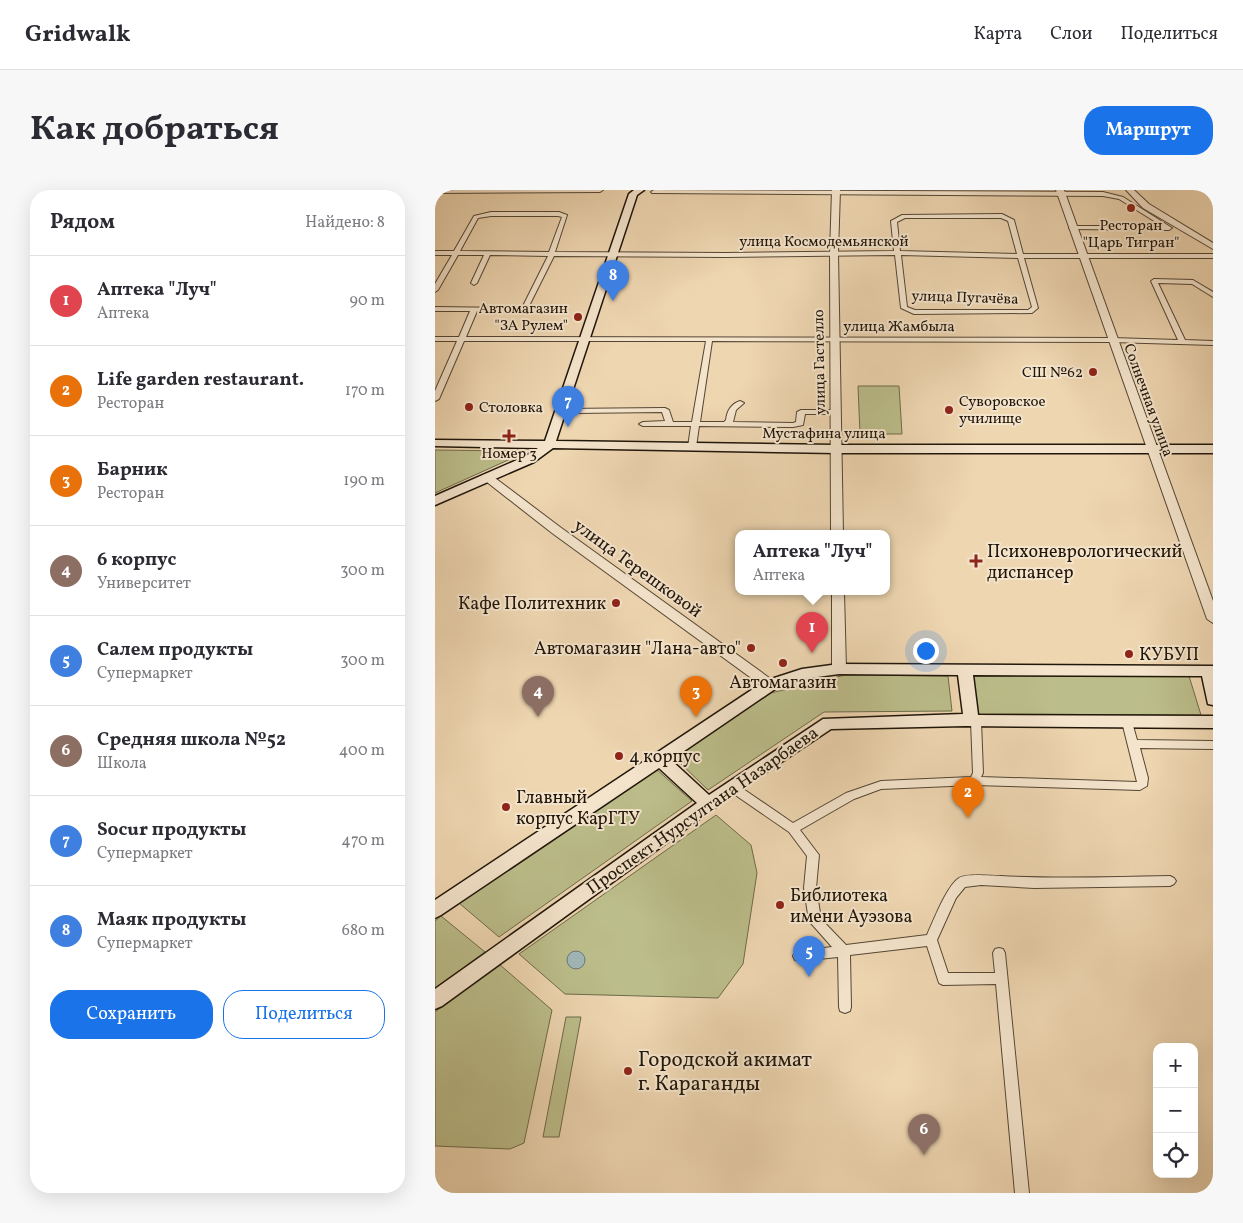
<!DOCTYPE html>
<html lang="ru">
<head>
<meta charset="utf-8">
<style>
	:root { --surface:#fff; --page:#f7f7f7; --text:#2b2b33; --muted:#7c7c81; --line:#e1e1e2; --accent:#1a73e8 }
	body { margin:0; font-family:Vollkorn,serif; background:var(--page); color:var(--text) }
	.controls { position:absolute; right:15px; bottom:15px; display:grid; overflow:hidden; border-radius:10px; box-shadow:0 5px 20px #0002 }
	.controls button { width:45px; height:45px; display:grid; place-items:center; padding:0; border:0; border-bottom:1px solid var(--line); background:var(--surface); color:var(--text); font:25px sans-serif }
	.you { position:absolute; left:490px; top:460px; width:18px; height:18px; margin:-12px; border:4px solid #fff; border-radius:50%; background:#1a73e8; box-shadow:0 0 0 8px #1a73e833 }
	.badge { display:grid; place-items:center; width:32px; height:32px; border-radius:50%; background:var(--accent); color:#fff; font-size:16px; font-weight:700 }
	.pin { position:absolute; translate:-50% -41px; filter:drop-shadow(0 1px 2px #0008) }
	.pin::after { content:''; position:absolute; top:26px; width:18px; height:15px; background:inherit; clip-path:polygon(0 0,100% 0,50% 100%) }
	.popup { position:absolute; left:300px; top:340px; width:155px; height:65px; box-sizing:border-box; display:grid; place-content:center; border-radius:10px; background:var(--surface); filter:drop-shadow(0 1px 4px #0005); font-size:16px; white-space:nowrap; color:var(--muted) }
	.popup b { font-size:19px; color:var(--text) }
	.popup::after { content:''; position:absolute; left:50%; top:100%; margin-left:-10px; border:10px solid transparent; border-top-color:var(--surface) }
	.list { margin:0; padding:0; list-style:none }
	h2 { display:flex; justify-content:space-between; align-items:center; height:65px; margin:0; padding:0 20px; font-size:21px }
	h2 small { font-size:16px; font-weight:400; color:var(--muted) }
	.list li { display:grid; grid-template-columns:32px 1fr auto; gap:15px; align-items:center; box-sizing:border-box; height:90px; padding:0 20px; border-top:1px solid var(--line) }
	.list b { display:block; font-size:19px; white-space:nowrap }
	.list p { margin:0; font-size:16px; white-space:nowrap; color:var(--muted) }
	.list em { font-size:16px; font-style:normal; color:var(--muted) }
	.actions { display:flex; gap:10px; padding:15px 20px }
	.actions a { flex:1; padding:11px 0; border:1px solid var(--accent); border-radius:20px; text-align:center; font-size:18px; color:var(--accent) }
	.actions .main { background:var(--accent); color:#fff }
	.icon { flex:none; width:28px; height:28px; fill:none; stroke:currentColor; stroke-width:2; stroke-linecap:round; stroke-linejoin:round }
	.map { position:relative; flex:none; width:778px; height:1003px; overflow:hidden; border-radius:20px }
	header { display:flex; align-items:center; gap:30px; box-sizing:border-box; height:70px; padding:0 25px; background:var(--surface); border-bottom:1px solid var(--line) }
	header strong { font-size:24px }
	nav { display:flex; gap:28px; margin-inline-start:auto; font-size:18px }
	.intro { display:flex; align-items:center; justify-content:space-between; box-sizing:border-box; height:120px; padding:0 30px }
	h1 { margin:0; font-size:35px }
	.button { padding:12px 22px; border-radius:20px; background:var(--accent); color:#fff; font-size:18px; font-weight:700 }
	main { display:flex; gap:30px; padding:0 30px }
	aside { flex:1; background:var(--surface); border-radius:20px; box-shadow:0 5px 20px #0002 }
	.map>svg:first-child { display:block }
	.green { fill:#bbbd8a; stroke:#6e6a4a }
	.water { fill:#9fb6b7; stroke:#6c7672 }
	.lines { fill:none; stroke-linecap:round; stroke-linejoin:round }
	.minor-casing { stroke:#544634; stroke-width:2 }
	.tertiary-casing { stroke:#544634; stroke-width:2 }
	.secondary-casing { stroke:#20160a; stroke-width:3 }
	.minor { fill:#f4e4cc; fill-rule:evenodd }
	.tertiary { fill:#f4e4cc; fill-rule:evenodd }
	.secondary { fill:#f4e4cc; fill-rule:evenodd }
	.poi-dot { fill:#8f2418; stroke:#f4e4cc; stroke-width:2 }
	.labels { text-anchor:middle; stroke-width:4; stroke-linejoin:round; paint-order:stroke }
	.far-poi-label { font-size:15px; fill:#20160a; stroke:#f4e4cc }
	.far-street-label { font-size:15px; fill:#20160a; stroke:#f4e4cc }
	.poi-label { font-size:18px; fill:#20160a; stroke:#f4e4cc; text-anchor:start }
	.street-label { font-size:18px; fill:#20160a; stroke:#f4e4cc }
	.near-poi-label { font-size:21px; fill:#20160a; stroke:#f4e4cc; text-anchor:start }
</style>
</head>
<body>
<header>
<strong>Gridwalk</strong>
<nav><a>Карта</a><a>Слои</a><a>Поделиться</a></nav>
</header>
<div class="intro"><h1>Как добраться</h1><a class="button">Маршрут</a></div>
<main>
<aside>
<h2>Рядом<small>Найдено: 8</small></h2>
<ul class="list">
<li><span class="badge" style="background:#e0444e">1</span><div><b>Аптека &quot;Луч&quot;</b><p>Аптека</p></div><em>90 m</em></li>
<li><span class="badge" style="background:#e8710a">2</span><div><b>Life garden restaurant.</b><p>Ресторан</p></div><em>170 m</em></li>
<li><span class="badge" style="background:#e8710a">3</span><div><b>Барник</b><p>Ресторан</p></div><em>190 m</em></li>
<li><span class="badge" style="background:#8d6e63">4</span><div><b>6 корпус</b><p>Университет</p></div><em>300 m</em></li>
<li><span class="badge" style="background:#3f7fe0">5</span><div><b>Салем продукты</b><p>Супермаркет</p></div><em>300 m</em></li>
<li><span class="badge" style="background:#8d6e63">6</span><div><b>Средняя школа №52</b><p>Школа</p></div><em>400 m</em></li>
<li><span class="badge" style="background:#3f7fe0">7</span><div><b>Socur продукты</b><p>Супермаркет</p></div><em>470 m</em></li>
<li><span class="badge" style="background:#3f7fe0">8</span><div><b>Маяк продукты</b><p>Супермаркет</p></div><em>680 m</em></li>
</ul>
<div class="actions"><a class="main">Сохранить</a><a>Поделиться</a></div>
</aside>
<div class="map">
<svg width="778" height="1003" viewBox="0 0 778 1003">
	<rect width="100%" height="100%" fill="#eed6b1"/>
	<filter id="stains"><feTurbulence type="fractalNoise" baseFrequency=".004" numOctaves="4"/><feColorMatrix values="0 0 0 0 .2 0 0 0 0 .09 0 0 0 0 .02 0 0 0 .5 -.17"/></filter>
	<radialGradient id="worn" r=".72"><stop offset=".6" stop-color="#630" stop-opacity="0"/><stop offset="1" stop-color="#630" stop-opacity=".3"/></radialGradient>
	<g class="green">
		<path d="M423,196h41l3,48h-42z"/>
		<path d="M0,260l81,1 1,5 -82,37z"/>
		<path d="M410,485l103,1 4,35 -128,1 -116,78 -33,-32 96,-65z"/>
		<path d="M536,486h218l12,39 -225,-1z"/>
		<path d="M221,579l36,32 -193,136 -40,-34z"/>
		<path d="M281,625l35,30 6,28 -14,91 -25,34 -153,-4 -46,-40z"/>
		<path d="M6,726l44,36 -50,36v-67z"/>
		<path d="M64,774l53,46 -28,133 -14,6 -75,-3v-134z"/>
		<path d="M131,827h15l-22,120h-16z"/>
	</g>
	<circle class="water" cx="141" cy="770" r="9"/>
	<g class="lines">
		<defs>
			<g id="minor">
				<path d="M31,0h137l-3,2 -165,1v-2l2,-1z"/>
				<path d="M219,0l449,2 20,5 49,31 -3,2 -99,-1 -1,-1 3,-2h90l-43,-27 -16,-3 -451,-3 -1,-1z"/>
				<path d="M56,22h68l8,3 -12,37 171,1 168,-2 -3,-30 11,-6 100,-1 12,6 9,34h190v4h-189l14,50 -6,5 -118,1 -13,-6 -6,-53 -169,2 -172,-1 -26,52 -13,4 -38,-1 -11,26 646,1 66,2 -27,-59 3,-2 39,1 20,12v5l-21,-13 -34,-1 27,57 28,1v4l-101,-3 -400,-1 -12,81h24l2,-2c1,-9 5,-16 14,-19l4,2 -8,7 -3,12 60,1 3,-1 1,-10 4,-2h34l4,2 -4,2h-30l-2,11 -10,2 -94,-1 -3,21 -4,2 -4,-2 3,-21h-48l-4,-2 4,-2 22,-1 -3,-9 -88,1h-13l-4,-2 4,-2 104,-1 4,2 4,12h19l14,-81h-242l-25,58 -4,2v-10l22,-50h-22v-4h24l11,-26h-35v-4l80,1 8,-2 25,-50 -58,-1 -13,28 -3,2 -3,-2 13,-28h-26l-20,35 -3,2v-8l17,-29h-17v-4h19l20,-35zM56,26h67l4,1 -13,35 -89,-1 18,-33zM470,28h96l7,3 9,33 -117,-3 -3,-29zM466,65l117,3 14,49 -4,3h-113l-8,-3z"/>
				<path d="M541,527l5,4 2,52 -2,4 156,5 -15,-60 1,-3h8l1,3 5,18 76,1v8l-73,-1 8,30 -1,8 -7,4 -166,-5 -93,4 -27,10 -54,31 19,25 -3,33 5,31 25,26 81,-10c6,-13 20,-50 32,-57 8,-5 32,-2 42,-2 56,3 113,1 169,0l4,2 2,3 -2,3 -4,2 -136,2 -53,-3 -16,2 -9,11 -19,42 11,33h47l-2,-20 2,-4 4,-1 4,1 2,4 24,240h-14l-19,-209 -53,1 -4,-2 -12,-37 -77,9 1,52 -1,4 -5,2 -5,-2 -1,-4 -1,-50 -39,4 -4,-1 -2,-4 2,-4 4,-1 33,-4 -23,-26 -5,-33 3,-32 -18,-24 -61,-42 -1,-3 1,-3h8l57,39 53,-30 35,-12 90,-4 2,-4 -2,-52z"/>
			</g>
			<g id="tertiary">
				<path d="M397,0h8l-2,63 5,281h-12l-1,-281z"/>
				<path d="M621,0h8l149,411v22l-6,-4z"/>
				<path d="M691,0h8l15,14 64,39v6l-70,-41z"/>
				<path d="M52,284l4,1 69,52 215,155 2,3 -2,3h-10l-213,-155 -69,-54 -2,-2 2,-2z"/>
				<path d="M397,402h12l2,77 -2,3h-10l-2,-3z"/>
			</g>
			<g id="secondary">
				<path d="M199,0h10l-7,5 -81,246 280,4h377v8h-377l-283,-5 -19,14 -99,43v-9l91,-40 12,-8 -103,-2v-6l110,1 84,-247z"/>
				<path d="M404,474l374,2v39l-5,-1 -6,-28 -229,-1 5,40 235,1v12l-248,-2 -134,3 -93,62 -296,215 -7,3v-20l262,-186 -38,-35 -218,147 -6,3v-18l330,-219 37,-12zM404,484l119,1 5,39 -140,5 -114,76 -38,-35 104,-71 28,-10z"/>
			</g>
		</defs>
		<use href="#minor" class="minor-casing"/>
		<use href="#tertiary" class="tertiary-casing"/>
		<use href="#secondary" class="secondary-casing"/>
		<use href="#minor" class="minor"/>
		<use href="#tertiary" class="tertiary"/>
		<use href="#secondary" class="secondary"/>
	</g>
	<g class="poi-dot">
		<circle cx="696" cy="18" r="5"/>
		<circle cx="143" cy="127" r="5"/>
		<circle cx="658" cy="182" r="5"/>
		<circle cx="34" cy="217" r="5"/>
		<circle cx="514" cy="220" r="5"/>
		<path d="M71.5 238.5h5v5h5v5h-5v5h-5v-5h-5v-5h5z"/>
		<path d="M538.5 363.5h5v5h5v5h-5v5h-5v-5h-5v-5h5z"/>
		<circle cx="181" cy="413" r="5"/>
		<circle cx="316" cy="458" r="5"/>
		<circle cx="694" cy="464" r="5"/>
		<circle cx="348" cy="473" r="5"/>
		<circle cx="184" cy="566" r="5"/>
		<circle cx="71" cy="617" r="5"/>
		<circle cx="345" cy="715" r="5"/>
		<circle cx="193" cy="881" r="5"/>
	</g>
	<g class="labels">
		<g class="far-poi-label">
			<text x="696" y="40">Ресторан<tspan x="696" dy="17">"Царь Тигран"</tspan></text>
			<text x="133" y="123" text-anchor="end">Автомагазин<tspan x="133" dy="17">"ЗА Рулем"</tspan></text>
			<text x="648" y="187" text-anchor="end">СШ №62</text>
			<text x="524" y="216" text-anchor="start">Суворовское<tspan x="524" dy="17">училище</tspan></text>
			<text x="44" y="222" text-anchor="start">Столовка</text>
			<text x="74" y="268">Номер 3</text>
		</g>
		<g class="far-street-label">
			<text x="389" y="56">улица Космодемьянской</text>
			<text transform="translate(530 107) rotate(2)" y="5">улица Пугачёва</text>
			<text x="464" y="141">улица Жамбыла</text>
			<text transform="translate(384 172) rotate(-91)" y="5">улица Гастелло</text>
			<text transform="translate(714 210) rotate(70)" y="5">Солнечная улица</text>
			<text x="389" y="248">Мустафина улица</text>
		</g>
		<g class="poi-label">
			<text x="552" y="367">Психоневрологический<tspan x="552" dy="21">диспансер</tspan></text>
			<text x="171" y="419" text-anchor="end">Кафе Политехник</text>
			<text x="306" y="464" text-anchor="end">Автомагазин "Лана-авто"</text>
			<text x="704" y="470">КУБУП</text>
			<text x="348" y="498" text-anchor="middle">Автомагазин</text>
			<text x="194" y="572">4 корпус</text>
			<text x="81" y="613">Главный<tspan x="81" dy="21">корпус КарГТУ</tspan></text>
			<text x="355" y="711">Библиотека<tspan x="355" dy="21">имени Ауэзова</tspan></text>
		</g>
		<g class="street-label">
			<text transform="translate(203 378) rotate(36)" y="6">улица Терешковой</text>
			<text transform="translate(267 620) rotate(-35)" y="6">Проспект Нурсултана Назарбаева</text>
		</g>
		<g class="near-poi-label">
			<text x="203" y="876">Городской акимат<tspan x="203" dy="24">г. Караганды</tspan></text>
		</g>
	</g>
	<rect width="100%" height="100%" filter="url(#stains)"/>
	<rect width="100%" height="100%" fill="url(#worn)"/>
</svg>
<div class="controls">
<button>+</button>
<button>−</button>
<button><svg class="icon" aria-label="locate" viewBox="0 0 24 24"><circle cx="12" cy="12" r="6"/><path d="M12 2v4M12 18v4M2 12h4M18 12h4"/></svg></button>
</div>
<div class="you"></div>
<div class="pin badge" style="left:377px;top:463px;background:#e0444e">1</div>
<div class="popup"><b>Аптека &quot;Луч&quot;</b>Аптека</div>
<div class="pin badge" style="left:533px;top:628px;background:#e8710a">2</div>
<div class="pin badge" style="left:261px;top:527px;background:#e8710a">3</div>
<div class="pin badge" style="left:103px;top:527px;background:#8d6e63">4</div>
<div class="pin badge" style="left:374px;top:787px;background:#3f7fe0">5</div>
<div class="pin badge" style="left:489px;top:965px;background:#8d6e63">6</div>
<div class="pin badge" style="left:133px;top:237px;background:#3f7fe0">7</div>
<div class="pin badge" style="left:178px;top:111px;background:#3f7fe0">8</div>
</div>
</main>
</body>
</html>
